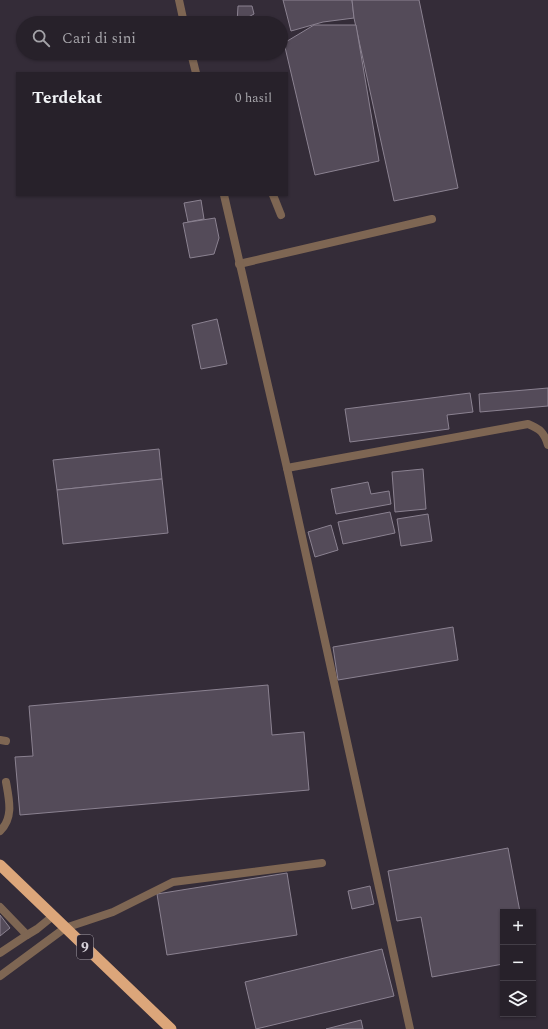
<!DOCTYPE html>
<html lang="id">
<head>
<meta charset="utf-8">
<style>
	:root { --surface:#27212a; --page:#2f2932; --text:#f1f3f6; --muted:#a4a3a8; --line:#433e47 }
	body { margin:0; font-family:Spectral,serif; background:var(--page); color:var(--text) }
	.controls { position:absolute; right:12px; bottom:12px; display:grid; overflow:hidden; border-radius:0px; box-shadow:0 1px 3px #0004 }
	.controls button { width:36px; height:36px; display:grid; place-items:center; padding:0; border:0; border-bottom:1px solid var(--line); background:var(--surface); color:var(--text); font:20px sans-serif }
	.list { margin:0; padding:0; list-style:none }
	h2 { display:flex; justify-content:space-between; align-items:center; height:52px; margin:0; padding:0 16px; font-size:17px }
	h2 small { font-size:13px; font-weight:400; color:var(--muted) }
	.icon { flex:none; width:22px; height:22px; fill:none; stroke:currentColor; stroke-width:2; stroke-linecap:round; stroke-linejoin:round }
	.map { position:relative; flex:none; width:548px; height:1029px; overflow:hidden }
	.search { position:absolute; background:var(--surface); box-shadow:0 1px 3px #0004; left:16px; top:16px; width:272px; height:44px; display:flex; align-items:center; gap:10px; box-sizing:border-box; padding:0 14px; border-radius:22px; color:var(--muted); font-size:15px }
	.panel { position:absolute; background:var(--surface); box-shadow:0 1px 3px #0004; left:16px; top:72px; width:272px; height:124px; border-radius:0px }
	.map>svg:first-child { display:block }
	.building { fill:#544b59; stroke:#8b8291 }
	.lines { fill:none; stroke-linecap:round; stroke-linejoin:round }
	.service { stroke:#7e6653; stroke-width:8 }
	.tertiary { stroke:#7e6653; stroke-width:8 }
	.trunk { stroke:#dca67a; stroke-width:11 }
	.labels { text-anchor:middle; stroke-width:4; stroke-linejoin:round; paint-order:stroke }
	.shield { fill:#2a222e; stroke:#a39da6; stroke-width:1 }
	.shield-label { font-size:14px; font-weight:bold; fill:#d7d2da }
</style>
</head>
<body>
<div class="map">
<svg width="548" height="1029" viewBox="0 0 548 1029">
	<rect width="100%" height="100%" fill="#342c38"/>
	<g class="building">
		<path d="M283,0h69l2,18 -31,4 -32,9z"/>
		<path d="M352,0h67l39,188 -64,13 -40,-183z"/>
		<path d="M238,6h14l2,8 -17,9z"/>
		<path d="M257,17l2,6h-20l5,-3z"/>
		<path d="M314,25h42l23,136 -64,14 -31,-132z"/>
		<path d="M201,200l3,19 -16,3 -4,-19z"/>
		<path d="M215,218l4,20 -5,16 -24,4 -7,-35z"/>
		<path d="M217,319l10,45 -26,5 -9,-44z"/>
		<path d="M548,388v18l-68,6 -1,-18z"/>
		<path d="M470,393l3,19 -26,3 2,14 -99,13 -5,-33z"/>
		<path d="M159,449l3,30 -105,11 -4,-30z"/>
		<path d="M423,469l3,40 -31,3 -3,-40z"/>
		<path d="M162,479l6,54 -105,11 -6,-54z"/>
		<path d="M368,482l3,12 18,-3 2,13 -55,10 -5,-25z"/>
		<path d="M390,512l5,21 -52,11 -5,-22z"/>
		<path d="M428,514l4,27 -31,5 -4,-27z"/>
		<path d="M331,525l7,25 -23,7 -7,-25z"/>
		<path d="M453,627l5,33 -120,20 -5,-33z"/>
		<path d="M268,685l4,50 32,-3 5,58 -289,25 -5,-58 18,-1 -4,-50z"/>
		<path d="M508,848l12,64h-17v52l-71,13 -11,-60 -24,4 -9,-50z"/>
		<path d="M287,873l10,62 -130,20 -10,-61z"/>
		<path d="M370,886l4,18 -22,5 -4,-18z"/>
		<path d="M0,915l10,13 -10,8z"/>
		<path d="M382,949l12,47 -138,33 -11,-47z"/>
		<path d="M361,1020l2,9h-37z"/>
	</g>
	<g class="lines">
		<g class="service">
			<path d="M273,195l8,20"/>
			<path d="M239,264l193,-45"/>
			<path d="M287,468l241,-44c12,5 16,8 20,21"/>
			<path d="M0,740l6,1"/>
			<path d="M0,831c14,-13 9,-32 6,-49"/>
			<path d="M0,907l27,28 10,-6 16,-13"/>
			<path d="M0,953l27,-18"/>
			<path d="M0,976l65,-48 48,-16 60,-30 149,-19"/>
		</g>
		<g class="tertiary">
			<path d="M179,0l5,23"/>
			<path d="M191,53l5,20"/>
			<path d="M224,195l63,273 123,561"/>
		</g>
		<path class="trunk" d="M0,865l171,164"/>
	</g>
	<g class="labels">
		<rect class="shield" x="77" y="935" width="16" height="24" rx="3"/>
		<g class="shield-label">
			<text x="85" y="952">9</text>
		</g>
	</g>
</svg>
<div class="controls">
<button>+</button>
<button>−</button>
<button><svg class="icon" aria-label="layers" viewBox="0 0 24 24"><path d="M12 4l9 5-9 5-9-5zM3 14l9 5 9-5"/></svg></button>
</div>
<div class="search"><svg class="icon" aria-label="search" viewBox="0 0 24 24"><circle cx="10" cy="10" r="6"/><path d="M15 15l6 6"/></svg>Cari di sini</div>
<section class="panel">
<h2>Terdekat<small>0 hasil</small></h2>
<ul class="list">
</ul>
</section>
</div>
</body>
</html>
